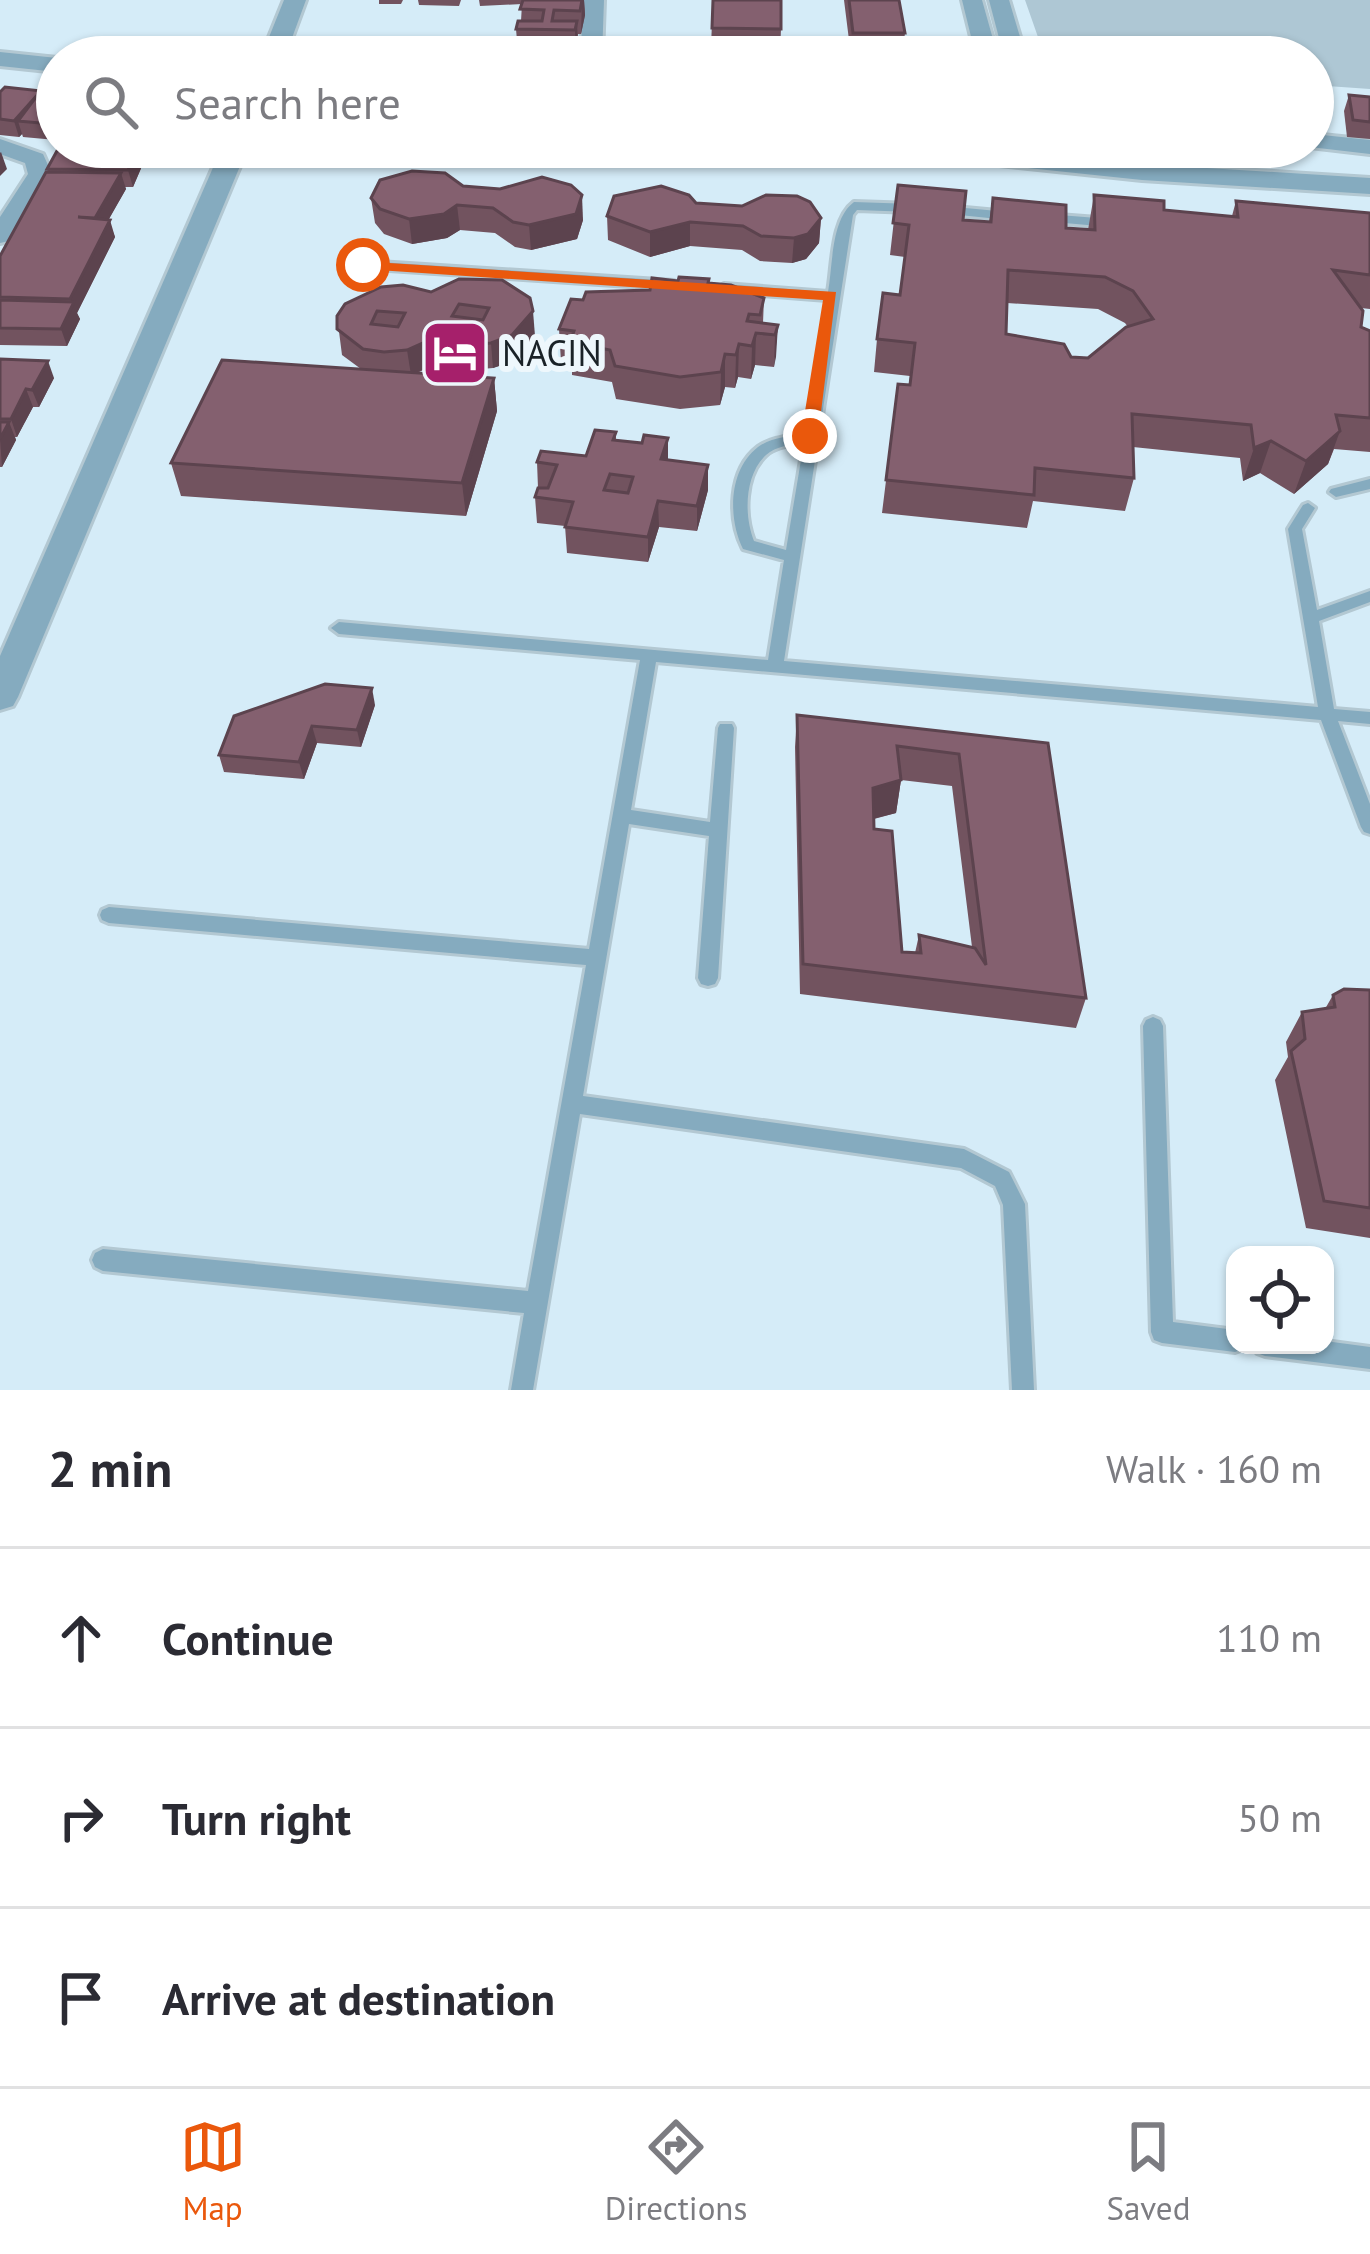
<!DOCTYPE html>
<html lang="en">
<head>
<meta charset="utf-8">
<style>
	:root { --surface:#fff; --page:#f7f7f7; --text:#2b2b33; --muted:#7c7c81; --line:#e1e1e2; --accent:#ea580c }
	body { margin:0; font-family:"PT Sans",sans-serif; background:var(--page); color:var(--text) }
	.controls { position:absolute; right:36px; bottom:36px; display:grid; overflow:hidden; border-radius:24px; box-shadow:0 3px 9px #0004 }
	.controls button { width:108px; height:108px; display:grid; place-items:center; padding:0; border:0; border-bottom:3px solid var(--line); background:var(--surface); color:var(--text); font:60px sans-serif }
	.stop { position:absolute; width:36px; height:36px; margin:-27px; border:9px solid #ea580c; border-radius:50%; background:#fff }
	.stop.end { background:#ea580c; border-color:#fff; box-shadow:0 3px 12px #0008 }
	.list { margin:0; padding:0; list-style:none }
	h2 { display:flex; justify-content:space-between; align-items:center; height:156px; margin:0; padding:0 48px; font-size:51px }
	h2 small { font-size:39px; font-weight:400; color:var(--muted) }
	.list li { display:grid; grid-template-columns:78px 1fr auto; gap:36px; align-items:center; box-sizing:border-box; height:180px; padding:0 48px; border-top:3px solid var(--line) }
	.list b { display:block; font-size:45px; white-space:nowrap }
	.list em { font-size:39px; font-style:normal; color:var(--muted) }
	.icon { flex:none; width:66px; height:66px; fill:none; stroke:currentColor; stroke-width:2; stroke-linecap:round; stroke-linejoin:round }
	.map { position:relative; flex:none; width:1370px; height:1390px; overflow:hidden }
	.search { position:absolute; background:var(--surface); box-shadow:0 3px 9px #0004; left:36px; right:36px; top:36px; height:132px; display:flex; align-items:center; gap:30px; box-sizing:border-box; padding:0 42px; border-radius:66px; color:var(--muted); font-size:45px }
	.sheet { height:696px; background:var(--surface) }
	nav { display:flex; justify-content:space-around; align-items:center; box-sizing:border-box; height:168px; border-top:3px solid var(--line); background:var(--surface); font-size:33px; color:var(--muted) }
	nav a { display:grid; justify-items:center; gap:6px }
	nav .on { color:var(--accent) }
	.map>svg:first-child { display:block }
	.green { fill:#aec7d4 }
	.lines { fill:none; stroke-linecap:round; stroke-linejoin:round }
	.service-casing { stroke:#b3c8d2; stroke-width:6 }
	.minor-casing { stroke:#b3c8d2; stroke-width:6 }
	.tertiary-casing { stroke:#b3c8d2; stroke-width:6 }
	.service { fill:#85abbf; fill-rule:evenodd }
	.minor { fill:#85abbf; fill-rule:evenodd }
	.tertiary { fill:#85abbf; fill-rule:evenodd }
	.wall { fill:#72535f; fill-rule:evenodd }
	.shaded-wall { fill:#5c434e }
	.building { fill:#84606f; stroke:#5c434e; stroke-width:3; fill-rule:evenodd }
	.route { fill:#ea580c }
	.labels { text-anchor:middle; stroke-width:12; stroke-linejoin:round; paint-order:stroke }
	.poi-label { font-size:36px; fill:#1a2227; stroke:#eef7fc; text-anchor:start }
</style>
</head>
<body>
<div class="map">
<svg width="1370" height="1390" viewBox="0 0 1370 1390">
	<rect width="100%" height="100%" fill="#d5ecf8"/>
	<path class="green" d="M1025,0h345v89l-57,-4v-28h-268z"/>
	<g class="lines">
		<defs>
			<g id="service">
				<path d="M854,202l59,2 6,4 -6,4 -56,-2 -4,5 -69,446 534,46 -30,-178 15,-24 5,-2 7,5 -13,21 15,81 53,-19v11l-51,19 15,88 36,3v12l-32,-3 32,83v30l-6,-2 -3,-5 -40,-107 -665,-58 -25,148 79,12 8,-94 2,-4h12l2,4 -16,250 -3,6 -7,2 -7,-2 -3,-6 11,-142 -80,-12 -46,272 381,53 45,23 16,32 9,186h-22l-9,-185 -8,-19 -34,-18 -381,-54 -47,276h-22l13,-77 -421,-42 -8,-4 -3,-7 3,-7 8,-4 425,42 58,-326 -477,-42 -7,-3 -2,-5 2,-5 7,-3 480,42 51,-289 -301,-26 -8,-6 8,-6 429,38 16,-100 -41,-11c-15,-30 -15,-79 15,-102 12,-9 32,-11 47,-14l22,-133 -103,-8 -6,-4 6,-4 104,8c5,-28 3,-73 26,-90zM804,442l-18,108 -32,-9c-10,-25 -10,-66 12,-86 10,-9 25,-10 38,-13z"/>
				<path d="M944,206l64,6 6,4 -6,4 -68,-7v-6z"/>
				<path d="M1046,214l64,5 6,4 -6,4 -68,-6v-6z"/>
				<path d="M363,261l311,20 6,4 -6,4 -315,-21v-6z"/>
				<path d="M1370,479v10l-34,8 -7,-5 2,-3z"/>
				<path d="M1153,1017l7,3 3,6 10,296 62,8v15h10l-2,4 -8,3 -73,-9 -8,-3 -3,-8 -8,-306 3,-6z"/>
				<path d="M1325,1341l45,6v22l-105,-13 -8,-3 -3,-8h71z"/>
			</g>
			<g id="minor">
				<path d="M584,0h20l-2,57h-22z"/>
				<path d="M962,0h20l16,57h-22z"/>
				<path d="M989,0h20l17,57h-22z"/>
				<path d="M1313,134l57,6v14l-60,-7z"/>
				<path d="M0,139l43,15 9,20 -43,67 -9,2v-26l28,-43 -3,-11 -25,-9z"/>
			</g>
			<g id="tertiary">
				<path d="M284,0h22l-21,57h-24z"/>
				<path d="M0,52l57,6v14l-57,-6z"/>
				<path d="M222,147h26l-230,550 -5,9 -13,4v-54z"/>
				<path d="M891,147h85l166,17 228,14v16l-228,-14 -238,-25z"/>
			</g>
		</defs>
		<use href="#service" class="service-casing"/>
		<use href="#minor" class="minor-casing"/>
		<use href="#tertiary" class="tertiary-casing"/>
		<use href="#service" class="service"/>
		<use href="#minor" class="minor"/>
		<use href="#tertiary" class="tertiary"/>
	</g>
	<g class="wall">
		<path d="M379,0h24l-2,4h-22z"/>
		<path d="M418,0h43l-2,6 -40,-1z"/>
		<path d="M479,0h105l1,15 -4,19h-3l-2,20 -58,-2 -2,-23 5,-8 1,-17 -42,2z"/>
		<path d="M713,0l68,29 -1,24 -69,-7z"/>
		<path d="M844,0h55l6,33 -3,23h-51z"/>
		<path d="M57,82l-1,58 -33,-3 -1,-3 -3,3 -19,-2v-43l41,-1z"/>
		<path d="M1349,95l21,2v42l-23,-2 -3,-26z"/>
		<path d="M142,166l-9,21h-8l1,2 -18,31 7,17 -38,76 3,6 -13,27 -67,-1v-89l48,-84 -1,-3z"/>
		<path d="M898,185l65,35 26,2 4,-24 73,30 22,2 6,-35 70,15 68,6 4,-15 134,12v96l-9,-1v19l9,4v121l-36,-3 -6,15 -34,30 -34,-21 -17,8 -3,-23 -107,-11 1,31 -9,33 -92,-10 -6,27 -145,-15 16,-129 11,1 1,-9 -36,-4 3,-33 23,-44 5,-38 -15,-2zM1007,303l91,6 27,14 3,4 -40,31 -17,-1 -65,-23z"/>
		<path d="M463,186l120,34 -6,19 -46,11 -16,-3 -20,-14 -35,-3 -13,8 -35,6 -28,-10 -9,-11 -4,-25z"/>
		<path d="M607,216l214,2 -2,25 -13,16 -14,4 -32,-2 -18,-11 -52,-4 -40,11 -42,-17z"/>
		<path d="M459,279l76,57 -21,25 -21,7 -22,2 -31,-8 -23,11 77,5 3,33 -31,105 -285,-20 -10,-33 190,-94 -19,-14 -5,-39 94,-24z"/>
		<path d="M709,283l55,15 -1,25 15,2 -4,42 -19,-2 -4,14 -13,-2 -3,11 -10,-1 -5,18 -40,4 -64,-10 -4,-17 -40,-7v-12l-11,-1 -2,-33 24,-29z"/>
		<path d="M0,359l54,19 -15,29h-6l-16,30h-2l1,3 -14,27h-2z"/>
		<path d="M616,432v8l26,3 26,-5v22l40,5v25l-11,41 -38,-4 -11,35 -81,-9 -2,-27 -28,-3 -2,-26 3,-9 -1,-26 49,-6z"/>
		<path d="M375,705l-14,42 -44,-4 -13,36 -80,-7 -5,-17z"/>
		<path d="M797,715l251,28 38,255 -10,30 -276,-34 -5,-247zM901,780l51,6 20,161 -53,-12 -4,18 -13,-1 -28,-123v-10l22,-6z"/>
		<path d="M1370,990v248l-64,-10 -31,-148 13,-23 -2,-15 16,-30 23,-3 8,-14z"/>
	</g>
	<g class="shaded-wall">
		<path d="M582,0h2l1,15 -4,19z"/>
		<path d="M577,21l1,24 -2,9 -1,-24z"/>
		<path d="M39,93l-21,28 4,13 -3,3 -5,-16z"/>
		<path d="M57,117v22l-1,1 -5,-16z"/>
		<path d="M138,149l4,17 -9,21 -5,-17z"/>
		<path d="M1,152l6,17 -7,7v-23z"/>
		<path d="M121,173l5,16 -26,46 -5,-17z"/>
		<path d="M582,195l1,25 -6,19 -46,11 -2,-25z"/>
		<path d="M457,205l3,25 -13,8 -35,6 -3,-25z"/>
		<path d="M821,218l-2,25 -13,16 -14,4 2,-25z"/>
		<path d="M110,220l5,17 -38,76 3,6 -13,27 -6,-17 11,-24 -2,-6z"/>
		<path d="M690,222v24l-40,11v-25z"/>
		<path d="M533,311l2,25 -21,25 -21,7 -2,-25z"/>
		<path d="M778,325l-2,32 -2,10 1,-32z"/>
		<path d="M756,333l-1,32 -4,14 1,-33z"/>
		<path d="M436,337l4,25 -29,13 -4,-25z"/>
		<path d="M739,344l-1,33 -3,11 1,-33z"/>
		<path d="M725,354v33l-5,18 1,-33z"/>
		<path d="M48,361l6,17 -15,29 -7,-17z"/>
		<path d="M494,378l3,33 -31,105 -4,-33z"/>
		<path d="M26,389l7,18 -16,30 -6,-18z"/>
		<path d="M9,422l7,18 -14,27 -2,-28z"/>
		<path d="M1340,431l-12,33 -34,30 12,-33z"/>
		<path d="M668,438v25l-7,-4z"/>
		<path d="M1271,441l-11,32 -17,8 11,-33z"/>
		<path d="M708,465v25l-11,41v-25z"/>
		<path d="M658,501l1,26 -11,35v-25z"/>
		<path d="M372,688l3,17 -14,42 -4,-17z"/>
		<path d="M312,726l5,17 -13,36 -5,-17z"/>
		<path d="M901,780l-5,33 -28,7 5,-32z"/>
	</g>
	<g class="building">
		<path d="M523,0h59l-2,11 -26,-1 -2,11h25l-2,9 -59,-1 2,-8h24l2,-11 -24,-1z"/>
		<path d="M713,0h68v29l-69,-1z"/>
		<path d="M849,0h50l6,33h-52z"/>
		<path d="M673,43l147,14h-154z"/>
		<path d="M52,82h5v35l-6,7 -33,-3 21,-28 -25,28 -14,-2v-27l5,-5 36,4z"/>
		<path d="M1349,95l21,2v25l-17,-2z"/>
		<path d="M58,149h80l-10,21 -81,-1z"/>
		<path d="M412,171l33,2 18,13 37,3 42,-12 29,8 11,10 -6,19 -47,11 -16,-3 -20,-14 -36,-3 -13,9 -35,5 -29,-10 -9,-11 9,-18z"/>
		<path d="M46,172l75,1 -26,45 -17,-1 32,3 -40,79 -70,-2v-41z"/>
		<path d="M898,185l68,6 -3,29 28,2 2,-24 73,7v23l29,2 -1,-35 70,6v9l74,7 -2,-16 134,12v62l-37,-5 30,41 -2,16 9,4v87l-34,-3 4,16 -34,30 -35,-20 -17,7 -3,-23 -119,-11 2,64 -99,-10 -1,27 -148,-15 12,-96 12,1 5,-42 -38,-4 6,-46 17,2 9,-70 -16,-2zM1008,270l97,7 28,14 20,28 -27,8 -38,31 -17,-1 -7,-13 -58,-10z"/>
		<path d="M661,186l28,9 7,8 46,3 24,-11 31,1 13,6 11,16 -13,16 -14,4 -33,-2 -18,-10 -53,-4 -40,10 -43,-16 7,-20z"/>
		<path d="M679,277l30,2 -1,4 23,2 33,13 -4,17 -11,-1 -2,7 31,4 -3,10 -19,-2 -4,13 -13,-2 -3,11 -11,-1 -4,18 -41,5 -65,-11 -5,-16 -40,-8 4,-11 -15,-2 12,-30 12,1 3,-8 64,-2 2,-12 26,3z"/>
		<path d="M459,279l43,1 28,18 3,13 -21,24 -21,8 -23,2 -32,-8 -29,13 -23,2 -21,-3 -26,-20v-13l8,-12 36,-17 22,-2 28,7zM459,304l30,4 -6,12 -31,-4zM377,311l28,2 -7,14 -27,-3z"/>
		<path d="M0,300l74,2 -13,27 -61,-1z"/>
		<path d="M0,359l48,2 -16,29 -6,-1 -15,30h-11z"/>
		<path d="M222,360l272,18 -32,105 -291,-20z"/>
		<path d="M0,422h9l-9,17z"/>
		<path d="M595,430l21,2 -3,8 29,3 2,-8 24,3 -7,21 47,6 -11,41 -39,-5 -10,36 -83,-10 8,-25 -38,-5 3,-9h10l9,-23 -20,-3 4,-11 45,5zM610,474l23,3 -5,16 -24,-3z"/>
		<path d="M325,684l47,4 -15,42 -45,-4 -13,36 -80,-7 15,-39z"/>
		<path d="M797,715l251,28 38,255 -283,-34zM897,746l62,8 27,211 -11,-17 -56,-13 2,18 -19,-1 -10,-121 -18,-2 -1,-41 28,-8z"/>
		<path d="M1344,989l26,1v218l-46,-7 -33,-150 14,-12 -3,-27 33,-5 -2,-12z"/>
	</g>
	<path class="route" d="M358,261l478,31 -18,144 -8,5 -9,-5 22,-136 -460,-31z"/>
	<defs>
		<symbol id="hotel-square" viewBox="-11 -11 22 22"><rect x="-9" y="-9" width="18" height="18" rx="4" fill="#a6206b" stroke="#eef7fc"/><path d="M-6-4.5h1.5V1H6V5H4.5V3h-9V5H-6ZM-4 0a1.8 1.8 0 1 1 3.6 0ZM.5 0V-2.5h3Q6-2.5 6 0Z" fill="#fff"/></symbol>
	</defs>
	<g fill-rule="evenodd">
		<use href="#hotel-square" x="417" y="315" width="76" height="76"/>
	</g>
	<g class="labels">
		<g class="poi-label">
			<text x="502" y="366">NACIN</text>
		</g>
	</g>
</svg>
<div class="controls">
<button><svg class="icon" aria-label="locate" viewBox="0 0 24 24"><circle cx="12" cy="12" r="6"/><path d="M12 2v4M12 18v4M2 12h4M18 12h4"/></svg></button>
</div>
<div class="stop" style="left:363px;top:265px"></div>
<div class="stop end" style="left:810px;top:436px"></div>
<div class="search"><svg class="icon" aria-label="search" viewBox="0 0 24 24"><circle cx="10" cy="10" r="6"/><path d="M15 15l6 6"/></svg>Search here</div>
</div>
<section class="sheet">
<h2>2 min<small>Walk · 160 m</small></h2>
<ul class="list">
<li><svg class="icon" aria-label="ahead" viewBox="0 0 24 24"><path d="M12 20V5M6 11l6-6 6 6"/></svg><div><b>Continue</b></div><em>110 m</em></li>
<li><svg class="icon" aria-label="right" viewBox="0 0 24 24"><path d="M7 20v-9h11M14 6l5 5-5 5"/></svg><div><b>Turn right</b></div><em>50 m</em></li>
<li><svg class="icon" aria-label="arrive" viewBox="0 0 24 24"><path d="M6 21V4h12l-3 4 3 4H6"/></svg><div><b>Arrive at destination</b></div></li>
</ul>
</section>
<nav>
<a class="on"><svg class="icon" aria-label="map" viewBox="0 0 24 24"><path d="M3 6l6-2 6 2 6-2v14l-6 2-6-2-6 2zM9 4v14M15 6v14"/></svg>Map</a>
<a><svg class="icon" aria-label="directions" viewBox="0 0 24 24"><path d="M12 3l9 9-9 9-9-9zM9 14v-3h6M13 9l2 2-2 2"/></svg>Directions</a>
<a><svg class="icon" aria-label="saved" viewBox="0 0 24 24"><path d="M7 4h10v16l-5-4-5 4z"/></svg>Saved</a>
</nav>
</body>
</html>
